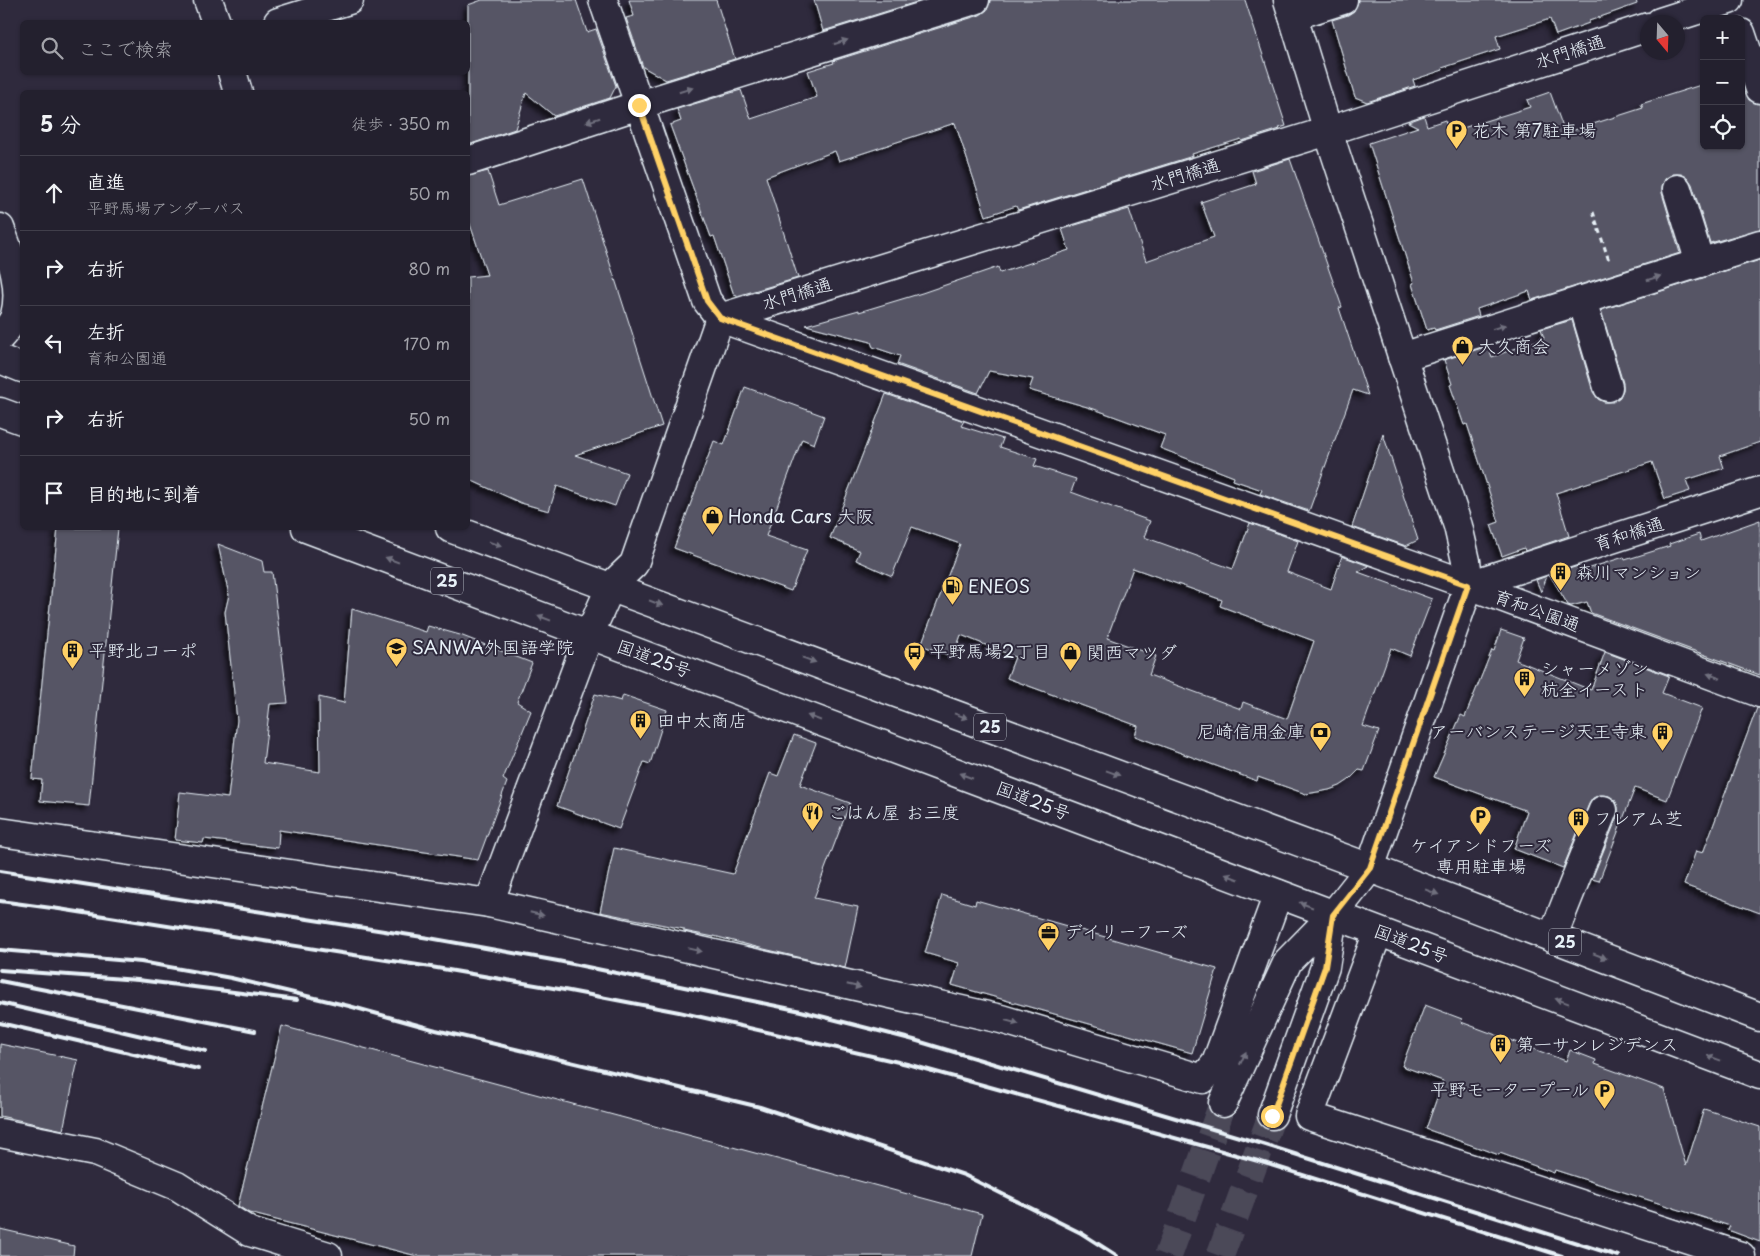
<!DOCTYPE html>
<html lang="ja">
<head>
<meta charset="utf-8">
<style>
	:root { --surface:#23202e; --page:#2b2836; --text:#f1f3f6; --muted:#a3a3aa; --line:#403e4a }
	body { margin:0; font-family:"Playpen Sans","Klee One",sans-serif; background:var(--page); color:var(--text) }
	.controls { position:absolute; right:15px; top:15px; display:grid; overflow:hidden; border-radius:8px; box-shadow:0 1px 4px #0004 }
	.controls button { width:45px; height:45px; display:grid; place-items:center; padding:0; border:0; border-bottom:1px solid var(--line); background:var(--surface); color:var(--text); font:25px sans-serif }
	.compass { position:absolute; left:1640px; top:15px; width:45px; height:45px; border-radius:50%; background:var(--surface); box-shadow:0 1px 4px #0004; rotate:161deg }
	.stop { position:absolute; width:15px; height:15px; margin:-11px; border:4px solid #ffd166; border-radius:50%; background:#fff }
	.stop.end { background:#ffd166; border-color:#fff; box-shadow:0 1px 5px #0008 }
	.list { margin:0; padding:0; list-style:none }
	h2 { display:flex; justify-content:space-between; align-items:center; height:65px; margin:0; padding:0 20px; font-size:21px }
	h2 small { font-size:16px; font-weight:400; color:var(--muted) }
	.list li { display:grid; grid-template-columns:32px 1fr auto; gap:15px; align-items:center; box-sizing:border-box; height:75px; padding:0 20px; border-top:1px solid var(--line) }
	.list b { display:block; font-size:19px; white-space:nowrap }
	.list p { margin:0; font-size:16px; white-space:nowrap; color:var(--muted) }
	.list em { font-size:16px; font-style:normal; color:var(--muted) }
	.icon { flex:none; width:28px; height:28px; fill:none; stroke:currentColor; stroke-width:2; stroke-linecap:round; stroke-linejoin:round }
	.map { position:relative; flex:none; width:1760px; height:1256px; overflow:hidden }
	.search { position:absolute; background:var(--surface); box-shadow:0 1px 4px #0004; left:20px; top:20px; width:450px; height:55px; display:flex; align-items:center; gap:12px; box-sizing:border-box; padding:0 18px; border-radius:8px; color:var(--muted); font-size:19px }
	.panel { position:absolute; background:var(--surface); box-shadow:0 1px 4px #0004; left:20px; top:90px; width:450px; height:440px; border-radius:8px }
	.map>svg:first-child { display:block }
	.building { fill:#575565; stroke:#e8f1f8; fill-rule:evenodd; filter:url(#shadow) }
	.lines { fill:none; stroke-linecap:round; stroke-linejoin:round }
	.minor-tunnel { stroke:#4b4859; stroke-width:28; stroke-dasharray:28 14; stroke-linecap:butt }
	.minor-casing { stroke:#e8f1f8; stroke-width:31 }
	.highway-casing { stroke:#e8f1f8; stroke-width:31 }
	.path { stroke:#e8f1f8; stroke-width:3; stroke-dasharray:5 4; stroke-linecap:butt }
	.minor { stroke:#2f2a3d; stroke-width:28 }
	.highway { stroke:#2f2a3d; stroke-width:28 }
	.rail { stroke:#e8f1f8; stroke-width:4 }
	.oneway { fill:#70707e }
	.route { stroke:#ffd166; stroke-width:6 }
	.labels { text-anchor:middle; stroke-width:4; stroke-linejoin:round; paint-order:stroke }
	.shield { fill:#2f2a3d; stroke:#b0b5c0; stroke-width:1 }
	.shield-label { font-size:16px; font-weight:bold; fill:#e8f1f8 }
	.street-label { font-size:18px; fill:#e8f1f8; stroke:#2f2a3d }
	.poi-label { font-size:18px; fill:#e8f1f8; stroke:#2f2a3d; text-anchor:start }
</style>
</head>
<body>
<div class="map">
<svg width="1760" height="1256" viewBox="0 0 1760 1256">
	<defs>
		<filter id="shadow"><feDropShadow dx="-4.5" dy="4.5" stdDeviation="2.5" flood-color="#0009"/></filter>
	</defs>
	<rect width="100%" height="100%" fill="#2f2a3d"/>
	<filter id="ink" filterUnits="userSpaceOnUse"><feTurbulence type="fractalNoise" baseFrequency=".02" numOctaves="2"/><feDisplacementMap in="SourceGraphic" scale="10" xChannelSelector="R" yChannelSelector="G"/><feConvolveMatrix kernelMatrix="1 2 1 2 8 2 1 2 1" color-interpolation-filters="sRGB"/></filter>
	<g filter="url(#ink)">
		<g class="building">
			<path d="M482,0h94l11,32 9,-3 20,57 -6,12 -56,18 -28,-23 -11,36 -47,16v-140z"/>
			<path d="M629,0h87l19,59 -69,21 -23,-13 -17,-49 8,-2z"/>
			<path d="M814,0h109l-100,31z"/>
			<path d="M990,0h255l41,126 -7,2 1,1 -38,12 -1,-2 -49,15 1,2 -175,54 -2,-4 -30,10 -31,-93 -116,38 -4,-10 -69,26 32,101 -61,18 -3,-1 -20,-59 -3,1 -41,-112 11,-4 -4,-12 64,-19 10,29 66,-22 -9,-26 26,-8 -1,-2 147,-46 7,-5z"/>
			<path d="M1358,0h278l1,4 -48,17v2l-33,12 -6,-16 -54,17 4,13 -58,19 1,2 -30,10 2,6 -48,16 -12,-5 -23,-77 16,-5 6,-4z"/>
			<path d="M1741,82l8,18 11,4v125l-50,14 -18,-59 -5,-7 -6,-3h-8l-8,5 -3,7v7l18,60 -148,47 -3,-9 -52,18 2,7 -44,14 -1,-2 -7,2 -15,-46 2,-1 -45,-140 49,-16 -10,-5 16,-6 3,10 18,-6 5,12 80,-25 -3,-7 23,-8 15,41 78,-25 -2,-4 63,-20v62h37z"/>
			<path d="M1290,159l52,148 -3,1 29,87 -15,-5 -44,121 -49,-17 2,-4 -29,-10 1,-3 -74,-29 5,-13 -71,-26 -65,-19 4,-11 -44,-8 -11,22 -81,-29 3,-8 -27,-9 -2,-5 -65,-17 53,-15v2l63,-19 76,-26 2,6 69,-23 -7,-21 67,-20 17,52 68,-24 -13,-35 55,-18 -4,-13z"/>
			<path d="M488,171l11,34 84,-26 79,247 -87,29 52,18 -12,33 -58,-20 -8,25 -28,-8 -53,-24v-202l19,-2 -19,-57v-42z"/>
			<path d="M1760,260v182l-40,14 4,12 -38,12 4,11 -25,8 -13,-37 -96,31 13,43 -44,15 -1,-3 -22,8 -11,-31 8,-3 -32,-98 -3,1 -14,-40 2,-1 -8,-24 44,-14 4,11 52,-19 -3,-9 31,-9 21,72 5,7 6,3h9l7,-5 3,-7v-7l-22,-73z"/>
			<path d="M745,387l79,29 -10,28 -12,-5 -36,97 41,14 -16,41 -117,-43 40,-107 10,4z"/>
			<path d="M886,394l78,27 -3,5 42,13 -3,8 37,12 -3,7 42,13 -5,13 79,29 -6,16 89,32 17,-46 48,18 -11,31 44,17 11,-33 27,10 -11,6 74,27 -22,57 -19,-8 -28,78 16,5 -15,40 -5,-1 -10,10 -9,6 -11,4 -23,4 -48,-17 -1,4 -122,-45 3,-10 -131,-48 8,-21 -54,-22 -8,22 -32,-12 39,-101 -48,-17 -20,49 -36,-16 4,-9 -30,-13zM1133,568l89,32 -2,6 94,35 -27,78 -44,-17 -2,7 -92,-34 7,-19 -49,-18z"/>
			<path d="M1383,434l35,106 -12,6 -54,-19z"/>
			<path d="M1760,520v155l-169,-62 -4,-11 -16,4 -3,-1 -18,-30 28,-9 2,5 44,-14 1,3 45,-14 -1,-2 30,-10 2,7z"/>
			<path d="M58,528h60l-29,278 -49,-5 2,-21 -10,-1z"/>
			<path d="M218,544l44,17 2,11h8l16,131 -18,1 -7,59 57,9 -1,-75 25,6 8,-94 74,23 2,-6 32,9 72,28 -15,39 14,9 -28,68 4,3 -29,78 -199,-30 -1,18 -74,-9 -1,4 -28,-3 5,-48 48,6 9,-78 -12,-108 4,-17z"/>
			<path d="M1547,576l-6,16 -5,-12z"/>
			<path d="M1501,630l23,8 -8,22 75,30 14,-38 64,24 -7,17 40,15 -35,92 -32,-12 -36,93 -7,-2 26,-64v-8l-3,-7 -6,-4 -9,-1 -7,3 -4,6 -26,64 -49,-19 13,-38 -93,-34 27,-62 4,2 27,-67 2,1z"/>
			<path d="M595,694l26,7 2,-6 44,15 -17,54 -6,-2 -25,67 -62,-23z"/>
			<path d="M1757,708h3v205l-76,-28 12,-34 7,2z"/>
			<path d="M794,735l22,8 -16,42 50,18 -36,95 44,9 -13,61 -81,-19 -50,-13v1l-30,-6v-2l-84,-17 14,-64 119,26 37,-101 8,3z"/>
			<path d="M942,895l33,10 1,-5 241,69 -25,84 -240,-68 7,-22 -34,-10z"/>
			<path d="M1425,1005l37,14 -1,3 105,39 4,-11 26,10 -1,4 69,25 22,77 18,-57 56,18v115l-32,-12 2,-4 -175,-56 -1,3 -54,-20 -1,2 -73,-26 17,-48 -41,-15z"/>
			<path d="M282,1026l700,188 -10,42h-555l-168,-43 -11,-7z"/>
			<path d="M0,1044l78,16 -15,70 -63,-14z"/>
			<path d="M0,1229l74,17 -1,10h-73z"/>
		</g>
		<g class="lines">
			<g class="minor-tunnel">
				<path d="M1168,1256l55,-153"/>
				<path d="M1220,1256l52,-141"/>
			</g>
			<defs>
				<g id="minor">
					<path d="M208,0l8,22"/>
					<path d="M603,0l104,301 13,17"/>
					<path d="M1293,16l50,-16"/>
					<path d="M278,22l71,-22"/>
					<path d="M1660,22l69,-22"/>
					<path d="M1741,33l19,56"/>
					<path d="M232,72l6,20"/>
					<path d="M468,161l171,-56 336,-105"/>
					<path d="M1677,189l23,74"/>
					<path d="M1582,300l26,87"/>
					<path d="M720,318l749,267 291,108"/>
					<path d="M720,318l608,-187 320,-104"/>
					<path d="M1402,357l358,-113"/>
					<path d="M1469,585l291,-94"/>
					<path d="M0,832l489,71 512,116 202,60 13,-16 62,-169"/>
					<path d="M489,903l100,-268 22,-49 23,-22 86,-246"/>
					<path d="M1378,932l-69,184 432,140"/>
					<path d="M1552,938l51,-128"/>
					<path d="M1223,1103l65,-142 45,-46 37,-47 99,-283 -3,-24 -8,-35 -130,-395 -40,-131"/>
					<path d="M1272,1115l53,-148 8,-52"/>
					<path d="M0,1133l95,19 82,34 73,46 78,24"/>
				</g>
				<g id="highway">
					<path d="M0,228c10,27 23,57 15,87 -2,8 -10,16 -15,22"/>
					<path d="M0,359l22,9"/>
					<path d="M0,412l22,8"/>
					<path d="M306,528l1454,547"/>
					<path d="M450,528l920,340 390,149"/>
				</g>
			</defs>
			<use href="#minor" class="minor-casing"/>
			<use href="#highway" class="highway-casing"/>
			<path class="path" d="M1593,212l16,49"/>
			<use href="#minor" class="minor"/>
			<use href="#highway" class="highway"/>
			<g class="rail">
				<path d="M0,871l429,67 129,23 243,50 113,29 352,105 352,111"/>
				<path d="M0,901l59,8 372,58 128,22 120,23 228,52 351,97 304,95"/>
				<path d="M0,950l141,12 90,16 118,28 87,24 324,77 204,68 117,58 36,23"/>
				<path d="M0,970l138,10 159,20"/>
				<path d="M0,981l255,50"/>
				<path d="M0,1003l206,48"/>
				<path d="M0,1023l198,46"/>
			</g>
		</g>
		<defs><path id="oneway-solid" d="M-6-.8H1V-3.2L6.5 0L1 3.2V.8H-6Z" transform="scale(1.25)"/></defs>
		<g class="oneway">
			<use href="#oneway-solid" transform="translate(841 42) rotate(-17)"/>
			<use href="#oneway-solid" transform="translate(686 90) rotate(-17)"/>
			<use href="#oneway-solid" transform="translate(593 120) rotate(162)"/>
			<use href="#oneway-solid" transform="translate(1654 278) rotate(-18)"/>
			<use href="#oneway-solid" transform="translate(1499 327) rotate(-18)"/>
			<use href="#oneway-solid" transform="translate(495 544) rotate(20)"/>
			<use href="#oneway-solid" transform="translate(392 560) rotate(-159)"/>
			<use href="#oneway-solid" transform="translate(656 603) rotate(21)"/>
			<use href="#oneway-solid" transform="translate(544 618) rotate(-159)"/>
			<use href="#oneway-solid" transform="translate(809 660) rotate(20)"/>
			<use href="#oneway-solid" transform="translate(1714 676) rotate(-160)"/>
			<use href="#oneway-solid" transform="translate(961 716) rotate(20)"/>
			<use href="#oneway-solid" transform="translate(814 718) rotate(-159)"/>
			<use href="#oneway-solid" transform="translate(1113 773) rotate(20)"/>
			<use href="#oneway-solid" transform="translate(966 776) rotate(-159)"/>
			<use href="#oneway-solid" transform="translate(1232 877) rotate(-159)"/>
			<use href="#oneway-solid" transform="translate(1432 892) rotate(21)"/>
			<use href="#oneway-solid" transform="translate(1306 905) rotate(-159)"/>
			<use href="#oneway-solid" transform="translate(537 914) rotate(13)"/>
			<use href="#oneway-solid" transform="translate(695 950) rotate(13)"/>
			<use href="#oneway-solid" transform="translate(1600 956) rotate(21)"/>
			<use href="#oneway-solid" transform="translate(854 986) rotate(13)"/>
			<use href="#oneway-solid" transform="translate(1562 1001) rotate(-160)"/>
			<use href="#oneway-solid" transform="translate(1012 1022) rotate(16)"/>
			<use href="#oneway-solid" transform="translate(1243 1058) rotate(-65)"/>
			<use href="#oneway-solid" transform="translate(1714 1058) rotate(-160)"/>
		</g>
	</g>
	<g class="lines" filter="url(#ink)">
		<path class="route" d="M639,105l68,196 13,17 748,267 -98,283 -37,47 -8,52 -53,149"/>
	</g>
	<defs>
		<symbol id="parking-pin" viewBox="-11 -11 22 30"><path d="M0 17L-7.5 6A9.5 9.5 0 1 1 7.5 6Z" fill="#ffd166" stroke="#2f2a3d"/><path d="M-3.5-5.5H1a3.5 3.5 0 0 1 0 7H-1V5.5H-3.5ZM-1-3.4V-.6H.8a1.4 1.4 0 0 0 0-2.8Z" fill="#111"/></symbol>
		<symbol id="shop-pin" viewBox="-11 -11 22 30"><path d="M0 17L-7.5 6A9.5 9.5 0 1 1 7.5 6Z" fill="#ffd166" stroke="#2f2a3d"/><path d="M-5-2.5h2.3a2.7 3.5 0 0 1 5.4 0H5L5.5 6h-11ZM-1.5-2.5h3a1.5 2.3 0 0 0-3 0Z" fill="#111"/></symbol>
		<symbol id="building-pin" viewBox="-11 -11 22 30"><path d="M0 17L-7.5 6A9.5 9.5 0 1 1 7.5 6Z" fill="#ffd166" stroke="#2f2a3d"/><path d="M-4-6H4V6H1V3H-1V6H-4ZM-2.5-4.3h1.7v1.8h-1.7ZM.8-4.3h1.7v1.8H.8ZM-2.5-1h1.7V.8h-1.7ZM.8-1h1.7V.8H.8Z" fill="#111"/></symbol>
		<symbol id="fuel-pin" viewBox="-11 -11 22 30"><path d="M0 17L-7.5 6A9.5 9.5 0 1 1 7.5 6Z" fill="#ffd166" stroke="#2f2a3d"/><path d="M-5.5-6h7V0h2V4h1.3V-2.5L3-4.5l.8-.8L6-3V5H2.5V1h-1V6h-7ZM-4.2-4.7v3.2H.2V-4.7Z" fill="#111"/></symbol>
		<symbol id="school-pin" viewBox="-11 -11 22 30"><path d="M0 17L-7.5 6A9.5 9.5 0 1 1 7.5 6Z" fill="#ffd166" stroke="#2f2a3d"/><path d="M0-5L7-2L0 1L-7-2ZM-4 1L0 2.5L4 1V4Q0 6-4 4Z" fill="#111"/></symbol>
		<symbol id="bus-pin" viewBox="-11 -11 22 30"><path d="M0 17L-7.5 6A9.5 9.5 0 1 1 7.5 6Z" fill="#ffd166" stroke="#2f2a3d"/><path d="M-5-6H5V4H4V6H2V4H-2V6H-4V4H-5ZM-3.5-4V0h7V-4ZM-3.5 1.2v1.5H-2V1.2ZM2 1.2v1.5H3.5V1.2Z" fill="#111"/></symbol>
		<symbol id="bank-pin" viewBox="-11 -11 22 30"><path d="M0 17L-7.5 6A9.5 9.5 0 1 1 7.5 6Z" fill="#ffd166" stroke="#2f2a3d"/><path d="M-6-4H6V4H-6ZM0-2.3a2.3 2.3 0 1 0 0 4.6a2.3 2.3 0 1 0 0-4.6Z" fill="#111"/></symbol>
		<symbol id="restaurant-pin" viewBox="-11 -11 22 30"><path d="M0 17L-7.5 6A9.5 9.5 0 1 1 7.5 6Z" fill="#ffd166" stroke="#2f2a3d"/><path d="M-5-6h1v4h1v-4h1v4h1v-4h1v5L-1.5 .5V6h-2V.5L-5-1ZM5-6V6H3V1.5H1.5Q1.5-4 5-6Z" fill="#111"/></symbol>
		<symbol id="office-pin" viewBox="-11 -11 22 30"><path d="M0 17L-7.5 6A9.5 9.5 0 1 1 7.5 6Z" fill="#ffd166" stroke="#2f2a3d"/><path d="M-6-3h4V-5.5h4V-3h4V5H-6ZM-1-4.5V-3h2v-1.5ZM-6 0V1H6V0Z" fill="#111"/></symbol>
	</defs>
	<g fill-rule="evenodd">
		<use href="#parking-pin" x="1444" y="118" width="25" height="34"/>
		<use href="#shop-pin" x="1450" y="334" width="25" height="34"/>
		<use href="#shop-pin" x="700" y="504" width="25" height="34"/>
		<use href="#building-pin" x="1548" y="560" width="25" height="34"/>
		<use href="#fuel-pin" x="940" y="574" width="25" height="34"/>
		<use href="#school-pin" x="384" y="636" width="25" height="34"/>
		<use href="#building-pin" x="60" y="638" width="25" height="34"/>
		<use href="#bus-pin" x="902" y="640" width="25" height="34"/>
		<use href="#shop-pin" x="1058" y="640" width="25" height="34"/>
		<use href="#building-pin" x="1512" y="666" width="25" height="34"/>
		<use href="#building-pin" x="628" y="708" width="25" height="34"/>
		<use href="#bank-pin" x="1308" y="720" width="25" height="34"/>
		<use href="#building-pin" x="1650" y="720" width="25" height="34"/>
		<use href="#restaurant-pin" x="800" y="800" width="25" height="34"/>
		<use href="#parking-pin" x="1468" y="804" width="25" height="34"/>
		<use href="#building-pin" x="1566" y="806" width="25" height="34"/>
		<use href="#office-pin" x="1036" y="920" width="25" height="34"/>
		<use href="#building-pin" x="1488" y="1032" width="25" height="34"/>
		<use href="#parking-pin" x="1592" y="1078" width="25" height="34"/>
	</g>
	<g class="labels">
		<g class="shield">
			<rect x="431" y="567.5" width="32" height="27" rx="4"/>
			<rect x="974" y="713.5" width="32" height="27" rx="4"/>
			<rect x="1549" y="928.5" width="32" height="27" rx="4"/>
		</g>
		<g class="shield-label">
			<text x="447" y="587">25</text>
			<text x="990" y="733">25</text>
			<text x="1565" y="948">25</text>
		</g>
		<g class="street-label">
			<text transform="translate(1570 52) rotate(-18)" y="6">水門橋通</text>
			<text transform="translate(1185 175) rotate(-17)" y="6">水門橋通</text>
			<text transform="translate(797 294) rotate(-17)" y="6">水門橋通</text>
			<text transform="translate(1629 534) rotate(-18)" y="6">育和橋通</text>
			<text transform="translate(1537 611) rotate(20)" y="6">育和公園通</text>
			<text transform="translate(654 659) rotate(20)" y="6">国道25号</text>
			<text transform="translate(1033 801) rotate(21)" y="6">国道25号</text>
			<text transform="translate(1411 944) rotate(21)" y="6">国道25号</text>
		</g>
		<g class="poi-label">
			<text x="1472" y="137">花木 第7駐車場</text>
			<text x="1478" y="353">大久商会</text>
			<text x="728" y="523">Honda Cars 大阪</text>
			<text x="1576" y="579">森川マンション</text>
			<text x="968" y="593">ENEOS</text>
			<text x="412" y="654">SANWA外国語学院</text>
			<text x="89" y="657">平野北コーポ</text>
			<text x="930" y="658">平野馬場2丁目</text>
			<text x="1087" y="659">関西マツダ</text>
			<text x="1541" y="675">シャーメゾン<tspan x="1541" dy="21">杭全イースト</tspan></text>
			<text x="657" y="727">田中太商店</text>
			<text x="1305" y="738" text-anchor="end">尼崎信用金庫</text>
			<text x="1647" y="738" text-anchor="end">アーバンステージ天王寺東</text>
			<text x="828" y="819">ごはん屋 お三度</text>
			<text x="1594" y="825">フレアム芝</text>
			<text x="1481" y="852" text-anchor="middle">ケイアンドフーズ<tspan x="1481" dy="21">専用駐車場</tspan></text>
			<text x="1065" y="938">デイリーフーズ</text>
			<text x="1516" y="1051">第一サンレジデンス</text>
			<text x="1589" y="1096" text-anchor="end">平野モータープール</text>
		</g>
	</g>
</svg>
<div class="controls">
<button>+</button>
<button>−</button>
<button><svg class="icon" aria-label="locate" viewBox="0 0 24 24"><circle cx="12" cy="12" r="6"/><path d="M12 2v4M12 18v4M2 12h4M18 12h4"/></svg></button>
</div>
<svg class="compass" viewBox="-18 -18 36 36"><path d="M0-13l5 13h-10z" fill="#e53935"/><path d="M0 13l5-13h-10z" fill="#a3a3aa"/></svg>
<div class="stop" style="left:1272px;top:1116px"></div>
<div class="stop end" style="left:639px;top:105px"></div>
<div class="search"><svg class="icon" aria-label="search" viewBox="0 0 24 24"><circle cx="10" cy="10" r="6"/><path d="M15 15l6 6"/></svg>ここで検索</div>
<section class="panel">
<h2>5 分<small>徒歩 · 350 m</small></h2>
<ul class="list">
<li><svg class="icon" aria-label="ahead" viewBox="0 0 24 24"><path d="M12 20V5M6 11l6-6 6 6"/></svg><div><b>直進</b><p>平野馬場アンダーパス</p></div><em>50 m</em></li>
<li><svg class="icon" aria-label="right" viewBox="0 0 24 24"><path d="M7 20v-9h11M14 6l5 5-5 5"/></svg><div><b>右折</b></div><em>80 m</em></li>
<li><svg class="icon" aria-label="left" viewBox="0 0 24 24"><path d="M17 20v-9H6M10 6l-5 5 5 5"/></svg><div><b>左折</b><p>育和公園通</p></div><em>170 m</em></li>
<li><svg class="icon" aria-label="right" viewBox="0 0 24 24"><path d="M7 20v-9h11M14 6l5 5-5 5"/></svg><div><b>右折</b></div><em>50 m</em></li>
<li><svg class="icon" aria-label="arrive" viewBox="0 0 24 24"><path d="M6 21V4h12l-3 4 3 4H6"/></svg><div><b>目的地に到着</b></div></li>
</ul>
</section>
</div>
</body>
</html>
